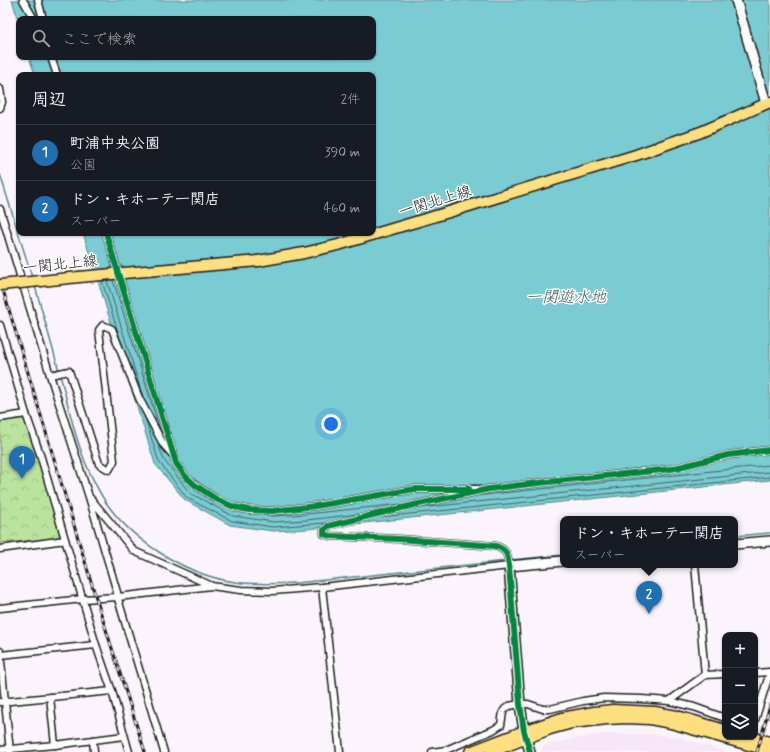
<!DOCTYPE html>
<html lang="ja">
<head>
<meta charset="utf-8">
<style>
	:root { --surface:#171b24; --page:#242831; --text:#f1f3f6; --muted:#9ea1a6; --line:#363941; --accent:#1f6fb2 }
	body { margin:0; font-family:Mynerve,"Klee One",sans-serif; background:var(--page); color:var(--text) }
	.controls { position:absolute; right:12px; bottom:12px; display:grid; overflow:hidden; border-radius:8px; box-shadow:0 1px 3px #0004 }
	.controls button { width:36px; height:36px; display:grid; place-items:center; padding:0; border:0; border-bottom:1px solid var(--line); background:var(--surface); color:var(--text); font:20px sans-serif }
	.you { position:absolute; left:331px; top:424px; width:14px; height:14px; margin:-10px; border:3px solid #fff; border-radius:50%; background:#1a73e8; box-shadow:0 0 0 6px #1a73e833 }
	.badge { display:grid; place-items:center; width:26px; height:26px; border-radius:50%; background:var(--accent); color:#fff; font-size:13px; font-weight:700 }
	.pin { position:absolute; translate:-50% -33px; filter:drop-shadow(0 1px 2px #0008) }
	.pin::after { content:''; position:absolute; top:21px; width:14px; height:12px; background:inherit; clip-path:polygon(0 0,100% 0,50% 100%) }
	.popup { position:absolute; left:560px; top:516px; width:178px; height:52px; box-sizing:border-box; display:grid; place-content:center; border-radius:8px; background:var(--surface); filter:drop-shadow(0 1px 3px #0005); font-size:13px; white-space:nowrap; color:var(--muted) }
	.popup b { font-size:15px; color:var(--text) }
	.popup::after { content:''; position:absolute; left:50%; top:100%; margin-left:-8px; border:8px solid transparent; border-top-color:var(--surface) }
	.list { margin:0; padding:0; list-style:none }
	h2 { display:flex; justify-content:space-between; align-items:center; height:52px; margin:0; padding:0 16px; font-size:17px }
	h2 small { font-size:13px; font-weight:400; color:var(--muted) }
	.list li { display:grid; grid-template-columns:26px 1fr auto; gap:12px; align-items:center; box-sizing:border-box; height:56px; padding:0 16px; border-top:1px solid var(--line) }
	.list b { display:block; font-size:15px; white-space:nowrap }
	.list p { margin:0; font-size:13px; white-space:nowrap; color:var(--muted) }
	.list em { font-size:13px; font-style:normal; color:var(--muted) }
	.icon { flex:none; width:22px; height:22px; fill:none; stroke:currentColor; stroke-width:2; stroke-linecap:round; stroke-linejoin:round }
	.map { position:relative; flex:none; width:770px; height:752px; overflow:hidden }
	.search { position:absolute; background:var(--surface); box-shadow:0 1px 3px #0004; left:16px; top:16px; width:360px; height:44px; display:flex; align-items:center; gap:10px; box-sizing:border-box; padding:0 14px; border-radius:8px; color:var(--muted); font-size:15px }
	.panel { position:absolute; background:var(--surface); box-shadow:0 1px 3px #0004; left:16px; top:72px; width:360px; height:164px; border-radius:8px }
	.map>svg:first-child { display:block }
	.built { fill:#f6e6f8 }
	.park { fill:url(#park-crowns); stroke:#6b805d }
	.water { fill:#7acbd2; stroke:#548589 }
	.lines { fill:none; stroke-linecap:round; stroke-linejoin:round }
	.shore { stroke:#426265; stroke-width:1 }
	.stream { stroke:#548589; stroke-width:1.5 }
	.street-casing { stroke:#1c1c1c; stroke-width:9 }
	.secondary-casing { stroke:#1c1c1c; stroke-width:12 }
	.primary-casing { stroke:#1c1c1c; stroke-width:13 }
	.street { stroke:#fff; stroke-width:6 }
	.secondary { stroke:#fff; stroke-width:9 }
	.primary { stroke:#fedf80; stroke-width:10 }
	.rail-casing { stroke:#1c1c1c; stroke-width:3 }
	.rail { stroke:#fff; stroke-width:1.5; stroke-dasharray:4.5; stroke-linecap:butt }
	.primary-bridge-casing { stroke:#1c1c1c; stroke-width:13; stroke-linecap:butt }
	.primary-bridge { stroke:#fedf80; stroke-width:10 }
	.cycleway-casing { stroke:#fff; stroke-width:8 }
	.cycleway { stroke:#00873e; stroke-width:6 }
	.labels { text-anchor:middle; stroke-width:3; stroke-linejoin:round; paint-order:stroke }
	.street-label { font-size:15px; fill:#1c1c1c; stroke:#fff }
	.water-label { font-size:16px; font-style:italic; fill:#426265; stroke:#fff }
</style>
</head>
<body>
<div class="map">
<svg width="770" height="752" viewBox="0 0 770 752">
	<defs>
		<pattern id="park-crowns" width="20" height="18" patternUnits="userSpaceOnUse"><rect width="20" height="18" fill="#bae39e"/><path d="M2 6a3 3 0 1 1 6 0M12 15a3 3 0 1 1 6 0" fill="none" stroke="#9fc288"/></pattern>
	</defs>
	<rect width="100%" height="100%" fill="#fbf4fc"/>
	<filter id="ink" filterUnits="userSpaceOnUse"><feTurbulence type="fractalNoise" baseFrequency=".025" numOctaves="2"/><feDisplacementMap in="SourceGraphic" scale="8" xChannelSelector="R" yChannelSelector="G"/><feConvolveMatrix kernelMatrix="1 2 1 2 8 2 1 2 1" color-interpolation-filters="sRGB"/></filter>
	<g filter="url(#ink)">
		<path class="built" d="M602,734h50l29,4 45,14h-186l3,-6 30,-7z"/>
		<path class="park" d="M25,417l37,121 -62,5v-123z"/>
		<path class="water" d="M12,0h758v480l-463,49 -34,2 -43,-6 -45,-25 -30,-36 -72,-231h290v-158h-338l-6,-18h344v-38h-354v4z"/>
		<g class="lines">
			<g class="shore">
				<path d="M113,280l47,150"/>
				<path d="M102,281l17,54"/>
				<path d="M107,281l37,119"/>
				<path d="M145,418l14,44 28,36 45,23 41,6 52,-4"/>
				<path d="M158,444l6,16 26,33 43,23 41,6 33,-2 51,-6"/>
				<path d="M474,496l296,-31"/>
				<path d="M418,508l352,-36"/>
				<path d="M264,515l10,1 32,-2 96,-10"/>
				<path d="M381,517l389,-40"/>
			</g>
			<g class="stream">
				<path d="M0,174l32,103"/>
				<path d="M35,286l24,85"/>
				<path d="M60,375c9,32 15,65 29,96 6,12 12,26 21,37 27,36 80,68 125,74 20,3 40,2 61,1l210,-22"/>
				<path d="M735,536l35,-3"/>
				<path d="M510,560l53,-5"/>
			</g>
			<defs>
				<g id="street">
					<path d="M23,0l11,19"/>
					<path d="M38,0l5,19"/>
					<path d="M51,57l6,18"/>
					<path d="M0,89l2,13 -2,6"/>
					<path d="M0,209l50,166 39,122 28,95 1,7 46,153"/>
					<path d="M106,233l70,230 9,13 10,9 21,14 18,8 15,3 23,1 44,-5 99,-17h63"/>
					<path d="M0,325l26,89 14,40 56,191 16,46 17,61"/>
					<path d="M50,375l19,-4 30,93 10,6 5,-9 -15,-131 4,-5 9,4 27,69 24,46 9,10"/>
					<path d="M0,418l26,-4"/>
					<path d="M91,499l43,52 76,34"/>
					<path d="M0,549l65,-9"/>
					<path d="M695,565l10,110"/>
					<path d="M322,587l18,165"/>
					<path d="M0,608l83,-9 35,-2 93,-11 30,4 31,1 50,-4 187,-21c-2,-12 -1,-15 -13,-20l-97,-7 -69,-3 -6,-2v-4l4,-4 86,-21 75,-16 40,-5 142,-15 57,-14 42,-5"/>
					<path d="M0,651l10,101"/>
					<path d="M0,655l96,-10"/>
					<path d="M755,673l15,-1"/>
					<path d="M50,697l5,48"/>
					<path d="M669,701l36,-26 20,-1"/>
					<path d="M0,702l112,-11"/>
					<path d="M755,720l15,-48"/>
					<path d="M93,740l1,12"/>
					<path d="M0,750l55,-5 69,-9"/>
					<path d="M432,752l14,-2 47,-20 8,-5 2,-13 2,-3 4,-3 11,-2h8l15,5h7l33,-8 21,-3 37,1 28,2 25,6 31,11"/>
				</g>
				<g id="secondary">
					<path d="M736,0l30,103"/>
					<path d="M735,544l35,-3"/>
					<path d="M530,752l-6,-21 -4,-27 -11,-138 54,-5"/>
				</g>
				<g id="primary">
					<path d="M258,261l46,-8 34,-8 111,-33 187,-57 65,-23 69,-30"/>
					<path d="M41,281l38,-4"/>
					<path d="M751,737l19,5"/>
					<path d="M470,752l54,-21 38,-13 32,-6 19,-2 42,2 22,4 48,14"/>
					<path d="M491,752l59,-23 22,-6 35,-4 19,-1 24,1 21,4 99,28"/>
				</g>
			</defs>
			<use href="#street" class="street-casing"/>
			<use href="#secondary" class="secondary-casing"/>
			<use href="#primary" class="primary-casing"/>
			<use href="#street" class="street"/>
			<use href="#secondary" class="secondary"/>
			<use href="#primary" class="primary"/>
			<defs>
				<g id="rail">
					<path d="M0,280l96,318 49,154"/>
					<path d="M757,752l13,-47"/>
				</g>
			</defs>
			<use href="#rail" class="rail-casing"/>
			<use href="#rail" class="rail"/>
			<defs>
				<g id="primary-bridge">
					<path d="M79,277l179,-16"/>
					<path d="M0,285l41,-4"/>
				</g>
			</defs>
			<use href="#primary-bridge" class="primary-bridge-casing"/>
			<use href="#primary-bridge" class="primary-bridge"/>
			<defs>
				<g id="cycleway">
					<path d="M106,233l70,230 9,13 10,9 21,14 18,8 15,3 23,1 44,-5 99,-17h54"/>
					<path d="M530,752l-6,-21 -4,-27 -11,-138c-2,-12 -1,-15 -13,-20l-97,-7 -69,-3 -6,-2v-4l4,-4 86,-21 75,-16 40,-5 142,-15 57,-14 42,-5"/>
				</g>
			</defs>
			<use href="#cycleway" class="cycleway-casing"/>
			<use href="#cycleway" class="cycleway"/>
		</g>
	</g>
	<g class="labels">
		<g class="street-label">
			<text transform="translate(435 201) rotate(-17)" y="5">一関北上線</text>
			<text transform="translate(60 264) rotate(-6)" y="5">一関北上線</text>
		</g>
		<g class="water-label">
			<text x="566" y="302">一関遊水地</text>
		</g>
	</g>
</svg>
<div class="controls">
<button>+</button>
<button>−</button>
<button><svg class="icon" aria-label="layers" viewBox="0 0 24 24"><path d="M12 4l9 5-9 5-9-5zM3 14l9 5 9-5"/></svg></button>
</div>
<div class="you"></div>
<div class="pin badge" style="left:22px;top:479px">1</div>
<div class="pin badge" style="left:649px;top:614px">2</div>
<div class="popup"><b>ドン・キホーテ一関店</b>スーパー</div>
<div class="search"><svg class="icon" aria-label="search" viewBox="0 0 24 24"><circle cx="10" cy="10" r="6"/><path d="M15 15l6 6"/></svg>ここで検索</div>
<section class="panel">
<h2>周辺<small>2件</small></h2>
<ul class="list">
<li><span class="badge">1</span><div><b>町浦中央公園</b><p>公園</p></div><em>390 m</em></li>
<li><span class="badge">2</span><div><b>ドン・キホーテ一関店</b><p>スーパー</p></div><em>460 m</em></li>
</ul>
</section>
</div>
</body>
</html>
